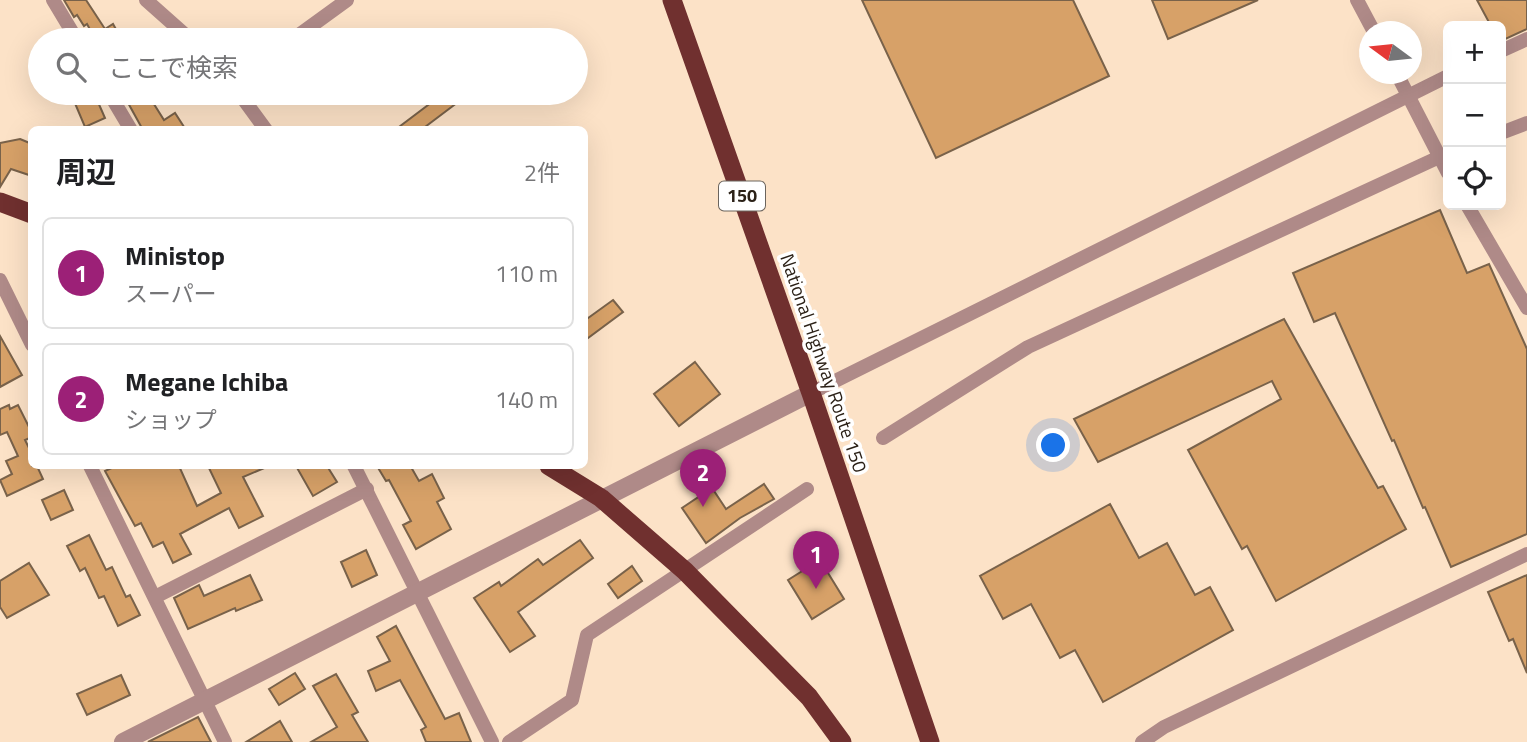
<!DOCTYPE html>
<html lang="ja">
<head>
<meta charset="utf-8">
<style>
	:root { --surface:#fff; --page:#f2f2f2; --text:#202124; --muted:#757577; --line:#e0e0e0; --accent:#9c2077 }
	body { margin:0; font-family:"Titillium Web","Noto Sans JP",sans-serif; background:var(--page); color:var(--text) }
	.controls { position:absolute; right:21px; top:21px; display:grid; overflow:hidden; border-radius:10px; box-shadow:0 7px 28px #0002 }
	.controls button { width:63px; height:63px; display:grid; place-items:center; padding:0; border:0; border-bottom:2px solid var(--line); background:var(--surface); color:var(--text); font:35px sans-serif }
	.compass { position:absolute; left:1359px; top:21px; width:63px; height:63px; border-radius:50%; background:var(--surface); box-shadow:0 7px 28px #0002; rotate:285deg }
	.you { position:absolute; left:1054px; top:446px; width:24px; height:24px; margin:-18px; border:5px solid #fff; border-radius:50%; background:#1a73e8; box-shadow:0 0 0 10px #1a73e833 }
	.badge { display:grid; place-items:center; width:46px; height:46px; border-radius:50%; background:var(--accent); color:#fff; font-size:23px; font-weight:700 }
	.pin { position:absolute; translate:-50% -58px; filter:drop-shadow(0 2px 4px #0008) }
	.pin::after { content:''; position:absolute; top:37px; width:24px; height:21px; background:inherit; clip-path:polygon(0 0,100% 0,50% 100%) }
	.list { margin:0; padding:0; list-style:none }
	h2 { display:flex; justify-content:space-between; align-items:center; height:91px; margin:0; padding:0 28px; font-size:30px }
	h2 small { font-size:23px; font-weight:400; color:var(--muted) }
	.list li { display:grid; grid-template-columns:46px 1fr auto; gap:21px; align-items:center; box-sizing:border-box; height:112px; margin:0 14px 14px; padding:0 14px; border:2px solid var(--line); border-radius:10px }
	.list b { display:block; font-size:26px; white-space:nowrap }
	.list p { margin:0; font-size:23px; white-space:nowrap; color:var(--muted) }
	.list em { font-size:23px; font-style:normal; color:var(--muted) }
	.icon { flex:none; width:38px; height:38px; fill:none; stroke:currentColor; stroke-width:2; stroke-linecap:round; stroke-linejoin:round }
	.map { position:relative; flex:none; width:1527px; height:742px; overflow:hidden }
	.search { position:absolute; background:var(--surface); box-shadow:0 7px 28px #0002; left:28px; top:28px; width:560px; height:77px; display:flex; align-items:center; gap:18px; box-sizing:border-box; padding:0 24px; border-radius:38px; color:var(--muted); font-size:26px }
	.panel { position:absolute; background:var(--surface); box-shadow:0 7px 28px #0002; left:28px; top:126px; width:560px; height:343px; border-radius:10px }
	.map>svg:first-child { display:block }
	.building { fill:#d7a168; stroke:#79624a; stroke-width:2 }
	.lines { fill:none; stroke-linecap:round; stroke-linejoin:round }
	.minor { stroke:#af8a88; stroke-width:14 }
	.tertiary { stroke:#af8a88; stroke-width:18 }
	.trunk { stroke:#70302f; stroke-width:19 }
	.labels { text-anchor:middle; stroke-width:7; stroke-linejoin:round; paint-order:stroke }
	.shield { fill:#fff; stroke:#6b645d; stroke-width:2 }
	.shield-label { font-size:18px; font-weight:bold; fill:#2b2117 }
	.street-label { font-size:19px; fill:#2b2117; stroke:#fff }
</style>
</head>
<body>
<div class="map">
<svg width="1527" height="742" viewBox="0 0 1527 742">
	<rect width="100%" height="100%" fill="#fce2c7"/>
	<g class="building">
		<path d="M64,0h22l19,29 8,-5 9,16h-35l6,-5 -6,-11 -3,2 -7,-11 -3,2z"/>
		<path d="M862,0h211l36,76 -173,82z"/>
		<path d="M1152,0h106l-90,39z"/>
		<path d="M1477,0h50v29l-26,12v-15h-10z"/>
		<path d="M94,93l11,25 -20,9 -11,-26z"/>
		<path d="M140,93h7l17,27 11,-7 11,17h-43l-16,-29z"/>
		<path d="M444,93h26l-49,37h-26z"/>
		<path d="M20,139l12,5v32l-21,-7 -11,18v-44z"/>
		<path d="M1440,210l27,63 22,-9 38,85v185l-76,33 -26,-60 -2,1 -29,-68 -2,1 -57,-128 -21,9 -21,-49z"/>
		<path d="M613,300l10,12 -39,29v-20z"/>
		<path d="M1284,319l94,169 5,-2 23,43 -130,72 -29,-55 -5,3 -54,-99 93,-51 -9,-18 -174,81 -24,-43z"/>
		<path d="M0,336l22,39 -22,12z"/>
		<path d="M695,362l25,32 -41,32 -25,-32z"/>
		<path d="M9,405l1,4 8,-4 14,28v4l-7,3 5,10 2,-1v17h5l6,13 -36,17 -7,-16 12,-6 -6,-13 12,-5 -11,-24 -7,3v-26z"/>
		<path d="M116,466h63l18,40 24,-13 -13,-27h61l-26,11 20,39 -24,12 -10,-20 -49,26 11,20 -18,9 -10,-21 -10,5 -12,-24 -6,3 -30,-55z"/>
		<path d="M296,466h31l10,16 -24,14z"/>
		<path d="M377,466h37l-3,1 8,14 13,-7 12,24 -7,4 14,27 -35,20 -13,-24 8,-4 -22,-41 -3,1z"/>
		<path d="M764,484l10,15 -34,19 -34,25 -24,-35 30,-20 14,21z"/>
		<path d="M64,490l9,20 -22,10 -9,-20z"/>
		<path d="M1110,504l29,54 28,-15 28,52 15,-8 23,43 -130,72 -28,-52 -15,8 -29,-54 -28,15 -23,-43z"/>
		<path d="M89,535l17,35 6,-3 14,30 4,-2 10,20 -22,11 -14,-30 -5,2 -14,-30 -5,3 -13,-25z"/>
		<path d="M580,540l13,18 -75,54 17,24 -25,16 -36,-54 25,-16 2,4 37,-27 5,6z"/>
		<path d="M366,550l11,25 -25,12 -11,-25z"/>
		<path d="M820,560l24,39 -32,20 -24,-39z"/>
		<path d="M29,563l20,32 -42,23 -7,-11v-26z"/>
		<path d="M632,566l10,15 -24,17 -10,-14z"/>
		<path d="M250,575l12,25 -26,11 -1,-3 -47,21 -14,-31 25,-13 5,11z"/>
		<path d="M1527,575v98l-14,-34 -4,2 -21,-49z"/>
		<path d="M396,626l49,93 14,-6 12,29h-45l-5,-12 5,-3 -26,-47 -24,11 -8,-20 22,-10 -13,-24z"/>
		<path d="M295,673l10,16 -26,16 -10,-16z"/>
		<path d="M336,674l22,38 -6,3 16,27h-57l26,-15 -24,-41z"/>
		<path d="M121,675l9,20 -43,20 -10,-21z"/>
		<path d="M198,717l13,25h-63z"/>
		<path d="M280,721l12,21h-46z"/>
	</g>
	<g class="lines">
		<g class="minor">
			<path d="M53,0l24,40"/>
			<path d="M146,0l45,40"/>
			<path d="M1357,0l17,32"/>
			<path d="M292,40l55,-40"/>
			<path d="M1501,51l26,-12"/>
			<path d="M1397,74l51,99"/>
			<path d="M109,93l22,37"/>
			<path d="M239,93l27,37"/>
			<path d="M1501,133l26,-10"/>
			<path d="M1467,205l60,103"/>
			<path d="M0,280l32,65"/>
			<path d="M811,393l637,-317"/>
			<path d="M883,438l145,-91 420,-194"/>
			<path d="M90,466l135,276"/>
			<path d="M354,466l138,276"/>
			<path d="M155,597l212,-108"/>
			<path d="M509,742l63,-42 15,-65 220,-146"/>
			<path d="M1142,742l22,-15 363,-173"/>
		</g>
		<path class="tertiary" d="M123,742l688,-349"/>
		<g class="trunk">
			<path d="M672,0l139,393 119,349"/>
			<path d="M0,202l32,12"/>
			<path d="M549,466l52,32 84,73 124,126 33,45"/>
		</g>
	</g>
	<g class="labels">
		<rect class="shield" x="719" y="181.5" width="46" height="29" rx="5"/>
		<g class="shield-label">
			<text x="742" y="202">150</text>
		</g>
		<g class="street-label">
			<text transform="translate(824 363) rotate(71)" y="7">National Highway Route 150</text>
		</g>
	</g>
</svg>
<div class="controls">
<button>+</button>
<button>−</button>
<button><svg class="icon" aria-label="locate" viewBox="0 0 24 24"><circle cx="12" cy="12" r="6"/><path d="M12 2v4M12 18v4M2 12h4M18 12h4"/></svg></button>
</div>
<svg class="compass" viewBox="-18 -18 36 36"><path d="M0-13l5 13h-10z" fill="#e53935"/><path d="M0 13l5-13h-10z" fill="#757577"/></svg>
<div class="you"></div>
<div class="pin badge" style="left:816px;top:589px">1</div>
<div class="pin badge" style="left:703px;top:507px">2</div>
<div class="search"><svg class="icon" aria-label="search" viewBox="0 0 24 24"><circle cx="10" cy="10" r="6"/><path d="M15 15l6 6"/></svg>ここで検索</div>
<section class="panel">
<h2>周辺<small>2件</small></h2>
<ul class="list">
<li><span class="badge">1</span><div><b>Ministop</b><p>スーパー</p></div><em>110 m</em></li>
<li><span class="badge">2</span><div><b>Megane Ichiba</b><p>ショップ</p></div><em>140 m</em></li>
</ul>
</section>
</div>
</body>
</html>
